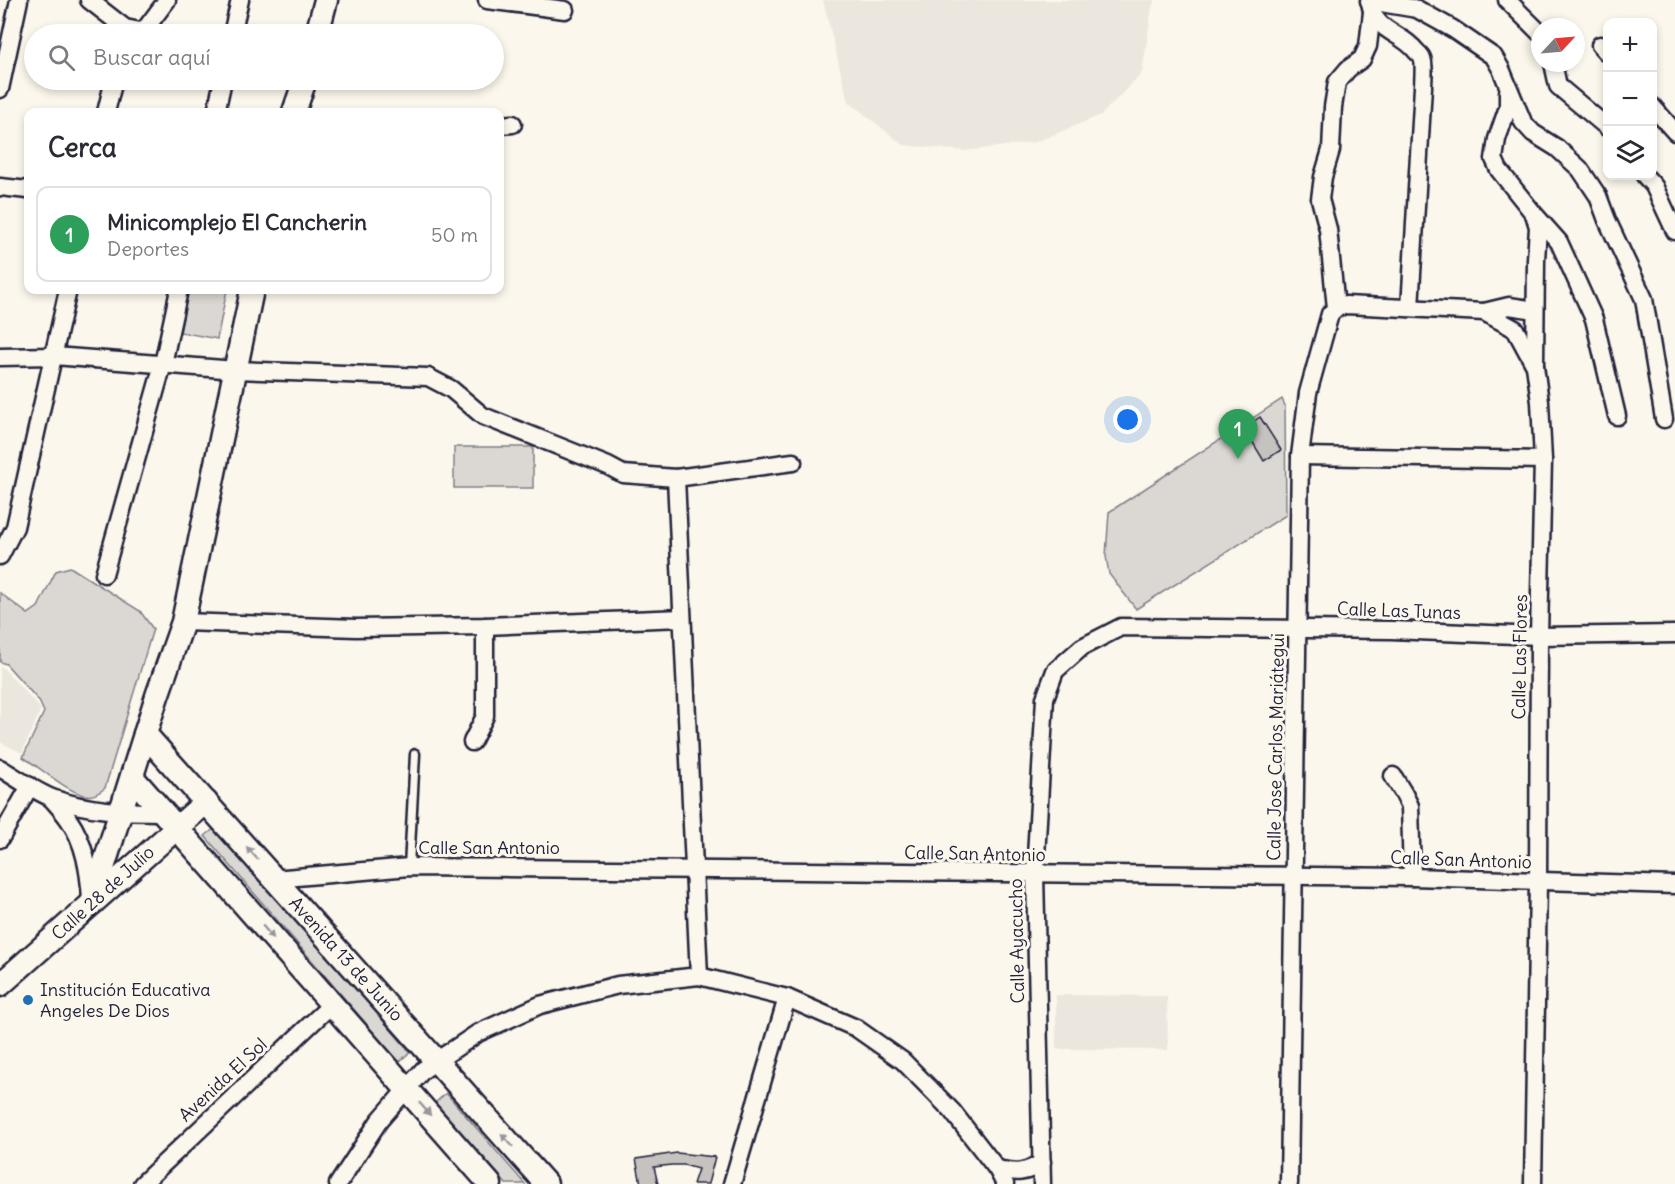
<!DOCTYPE html>
<html lang="es">
<head>
<meta charset="utf-8">
<style>
	:root { --surface:#fff; --page:#f7f7f7; --text:#2b2b33; --muted:#7c7c81; --line:#e1e1e2; --accent:#111827 }
	body { margin:0; font-family:Delius,sans-serif; background:var(--page); color:var(--text) }
	.controls { position:absolute; right:18px; top:18px; display:grid; overflow:hidden; border-radius:12px; box-shadow:0 3px 9px #0003 }
	.controls button { width:54px; height:54px; display:grid; place-items:center; padding:0; border:0; border-bottom:2px solid var(--line); background:var(--surface); color:var(--text); font:30px sans-serif }
	.compass { position:absolute; left:1531px; top:18px; width:54px; height:54px; border-radius:50%; background:var(--surface); box-shadow:0 3px 9px #0003; rotate:64deg }
	.you { position:absolute; left:1128px; top:420px; width:21px; height:21px; margin:-15px; border:4px solid #fff; border-radius:50%; background:#1a73e8; box-shadow:0 0 0 9px #1a73e833 }
	.badge { display:grid; place-items:center; width:39px; height:39px; border-radius:50%; background:var(--accent); color:#fff; font-size:20px; font-weight:700 }
	.pin { position:absolute; translate:-50% -50px; filter:drop-shadow(0 2px 3px #0008) }
	.pin::after { content:''; position:absolute; top:32px; width:21px; height:18px; background:inherit; clip-path:polygon(0 0,100% 0,50% 100%) }
	.list { margin:0; padding:0; list-style:none }
	h2 { display:flex; justify-content:space-between; align-items:center; height:78px; margin:0; padding:0 24px; font-size:26px }
	h2 small { font-size:20px; font-weight:400; color:var(--muted) }
	.list li { display:grid; grid-template-columns:39px 1fr auto; gap:18px; align-items:center; box-sizing:border-box; height:96px; margin:0 12px 12px; padding:0 12px; border:2px solid var(--line); border-radius:12px }
	.list b { display:block; font-size:22px; white-space:nowrap }
	.list p { margin:0; font-size:20px; white-space:nowrap; color:var(--muted) }
	.list em { font-size:20px; font-style:normal; color:var(--muted) }
	.icon { flex:none; width:33px; height:33px; fill:none; stroke:currentColor; stroke-width:2; stroke-linecap:round; stroke-linejoin:round }
	.map { position:relative; flex:none; width:1675px; height:1184px; overflow:hidden }
	.search { position:absolute; background:var(--surface); box-shadow:0 3px 9px #0003; left:24px; top:24px; width:480px; height:66px; display:flex; align-items:center; gap:15px; box-sizing:border-box; padding:0 21px; border-radius:33px; color:var(--muted); font-size:22px }
	.panel { position:absolute; background:var(--surface); box-shadow:0 3px 9px #0003; left:24px; top:108px; width:480px; height:186px; border-radius:12px }
	.map>svg:first-child { display:block }
	.built { fill:#ebe7df }
	.green { fill:#dbd8d3; stroke:#7e7d87; stroke-width:1.5 }
	.building { fill:#c6c2c0; stroke:#22223b; stroke-width:1.5 }
	.lines { fill:none; stroke-linecap:round; stroke-linejoin:round }
	.lane-casing { stroke:#22223b; stroke-width:13 }
	.street-casing { stroke:#22223b; stroke-width:21 }
	.secondary-casing { stroke:#22223b; stroke-width:27 }
	.lane { stroke:#fbf7ec; stroke-width:8 }
	.street { stroke:#fbf7ec; stroke-width:16 }
	.secondary { stroke:#fbf7ec; stroke-width:22 }
	.oneway { fill:#99979c }
	.poi-dot { fill:#1f6fb2; stroke:#fbf7ec; stroke-width:2 }
	.labels { text-anchor:middle; stroke-width:6; stroke-linejoin:round; paint-order:stroke }
	.street-label { font-size:18px; fill:#22223b; stroke:#fbf7ec }
	.poi-label { font-size:18px; fill:#22223b; stroke:#fbf7ec; text-anchor:start }
</style>
</head>
<body>
<div class="map">
<svg width="1675" height="1184" viewBox="0 0 1675 1184">
	<rect width="100%" height="100%" fill="#fbf7ec"/>
	<filter id="ink" filterUnits="userSpaceOnUse"><feTurbulence type="fractalNoise" baseFrequency=".0167" numOctaves="2"/><feDisplacementMap in="SourceGraphic" scale="12" xChannelSelector="R" yChannelSelector="G"/><feConvolveMatrix kernelMatrix="1 2 1 2 8 2 1 2 1" color-interpolation-filters="sRGB"/></filter>
	<g filter="url(#ink)">
		<g class="built">
			<path d="M823,0h332l-3,7 -10,66 -41,42 -65,27 -71,9 -62,-6 -55,-44z"/>
			<path d="M0,667l3,1 38,41 -19,44 -22,-11z"/>
			<path d="M1056,995l111,1 1,54 -112,-1z"/>
		</g>
		<g class="green">
			<path d="M188,290h39l-10,49 -37,-7z"/>
			<path d="M1282,399l3,7 1,109 -150,94 -27,-35 -3,-18 3,-44z"/>
			<rect x="454" y="447" width="79" height="41"/>
			<path d="M70,567l70,44 13,18 -48,159c-6,5 -12,9 -21,7 -17,-4 -45,-28 -61,-38l21,-45 -5,-11 -33,-37 -6,-2v-69l28,21 10,-7 18,-36z"/>
			<path d="M216,827l194,225 -11,10 -194,-226z"/>
			<path d="M446,1093l79,91h-19l-71,-81z"/>
		</g>
		<g class="building">
			<path d="M1260,417l21,33 -17,11 -20,-33z"/>
			<path d="M677,1153l38,4 -7,27h-15l5,-15 -14,-4h-12l-18,2 4,17h-17l-5,-25z"/>
		</g>
		<g class="lines">
			<defs>
				<path id="lane" d="M409,867l6,-113"/>
				<g id="street">
					<path d="M89,0l36,28 30,6"/>
					<path d="M487,0l78,10"/>
					<path d="M1370,0c2,32 31,31 46,51 2,2 5,4 6,7 3,6 1,22 1,29l-13,221"/>
					<path d="M1507,0l33,33"/>
					<path d="M1369,1l48,8 36,20 41,28 7,12 22,53 10,11 24,15 23,21 18,27 9,24 37,79 20,120"/>
					<path d="M143,32l24,-32"/>
					<path d="M232,34l8,-34"/>
					<path d="M1600,45l8,9"/>
					<path d="M1553,63l5,23 50,42"/>
					<path d="M0,89l19,-89"/>
					<path d="M1508,92v15l-11,32 -3,20 5,11 35,44 4,13 -2,33 -1,105"/>
					<path d="M1652,106l23,26"/>
					<path d="M106,112l8,-32"/>
					<path d="M216,112l7,-32"/>
					<path d="M500,125l13,-1"/>
					<path d="M1645,176l9,10 21,45"/>
					<path d="M0,187l28,3"/>
					<path d="M1535,215l24,27 35,77 23,97"/>
					<path d="M1336,308l-8,-79 -8,-30 3,-22 8,-27 2,-43 4,-25 11,-13 14,-10 6,-13 4,-34"/>
					<path d="M1484,312l25,-6 26,4"/>
					<path d="M0,357l54,-1 182,14 192,7 23,12 32,27 125,50 15,8 53,4 117,-16"/>
					<path d="M1300,456l243,4"/>
					<path d="M676,478l23,498"/>
					<path d="M0,556l15,-29 53,-237"/>
					<path d="M104,574l59,-210 16,-74"/>
					<path d="M183,622l173,6 129,-2 197,-8"/>
					<path d="M472,742l13,-26v-90"/>
					<path d="M0,768c15,9 36,24 52,30 35,13 73,14 110,14"/>
					<path d="M1393,776l11,18 6,12 2,71"/>
					<path d="M51,798c6,7 13,14 18,22 16,23 20,51 22,78"/>
					<path d="M0,839l30,-53"/>
					<path d="M274,879l135,-12 1003,10 263,8"/>
					<path d="M997,1169c19,4 29,5 45,-7"/>
					<path d="M142,1184l190,-180"/>
					<path d="M338,1184l41,-63 44,-51 55,-37 62,-28 78,-20 81,-9 88,22 69,30 47,33 49,50 45,58 8,15"/>
					<path d="M732,1184l55,-186"/>
					<path d="M1042,1184l-7,-310 10,-176 10,-27 27,-24 39,-20 270,3 148,6 136,-2"/>
					<path d="M1289,1184l11,-728 8,-63 22,-79 6,-6 10,-3 138,7 31,17 20,37 5,36 3,58 -4,176 -1,246 -5,302"/>
				</g>
				<g id="secondary">
					<path d="M317,34l9,-34"/>
					<path d="M294,112l11,-32"/>
					<path d="M145,734l401,450"/>
					<path d="M132,777l358,407"/>
					<path d="M92,903l65,-207 26,-74 69,-332"/>
					<path d="M0,985l206,-183"/>
				</g>
			</defs>
			<use href="#lane" class="lane-casing"/>
			<use href="#street" class="street-casing"/>
			<use href="#secondary" class="secondary-casing"/>
			<use href="#lane" class="lane"/>
			<use href="#street" class="street"/>
			<use href="#secondary" class="secondary"/>
		</g>
		<defs><path id="oneway-solid" d="M-6-.8H1V-3.2L6.5 0L1 3.2V.8H-6Z" transform="scale(1.5)"/></defs>
		<g class="oneway">
			<use href="#oneway-solid" transform="translate(252 853) rotate(-132)"/>
			<use href="#oneway-solid" transform="translate(268 932) rotate(49)"/>
			<use href="#oneway-solid" transform="translate(425 1109) rotate(49)"/>
			<use href="#oneway-solid" transform="translate(507 1140) rotate(-132)"/>
		</g>
	</g>
	<circle class="poi-dot" cx="28" cy="1000" r="6"/>
	<g class="labels">
		<g class="street-label">
			<text transform="translate(1399 611) rotate(2)" y="6">Calle Las Tunas</text>
			<text transform="translate(1520 657) rotate(-89)" y="6">Calle Las Flores</text>
			<text transform="translate(1276 747) rotate(-89)" y="6">Calle Jose Carlos Mariátegui</text>
			<text x="489" y="854">Calle San Antonio</text>
			<text transform="translate(975 854) rotate(1)" y="6">Calle San Antonio</text>
			<text transform="translate(1461 860) rotate(2)" y="6">Calle San Antonio</text>
			<text transform="translate(103 893) rotate(-42)" y="6">Calle 28 de Julio</text>
			<text transform="translate(1017 941) rotate(-91)" y="6">Calle Ayacucho</text>
			<text transform="translate(346 959) rotate(48)" y="6">Avenida 13 de Junio</text>
			<text transform="translate(223 1080) rotate(-43)" y="6">Avenida El Sol</text>
		</g>
		<g class="poi-label">
			<text x="40" y="996">Institución Educativa<tspan x="40" dy="21">Angeles De Dios</tspan></text>
		</g>
	</g>
</svg>
<div class="controls">
<button>+</button>
<button>−</button>
<button><svg class="icon" aria-label="layers" viewBox="0 0 24 24"><path d="M12 4l9 5-9 5-9-5zM3 14l9 5 9-5"/></svg></button>
</div>
<svg class="compass" viewBox="-18 -18 36 36"><path d="M0-13l5 13h-10z" fill="#e53935"/><path d="M0 13l5-13h-10z" fill="#7c7c81"/></svg>
<div class="you"></div>
<div class="pin badge" style="left:1238px;top:459px;background:#2e9e5b">1</div>
<div class="search"><svg class="icon" aria-label="search" viewBox="0 0 24 24"><circle cx="10" cy="10" r="6"/><path d="M15 15l6 6"/></svg>Buscar aquí</div>
<section class="panel">
<h2>Cerca<small></small></h2>
<ul class="list">
<li><span class="badge" style="background:#2e9e5b">1</span><div><b>Minicomplejo El Cancherin</b><p>Deportes</p></div><em>50 m</em></li>
</ul>
</section>
</div>
</body>
</html>
